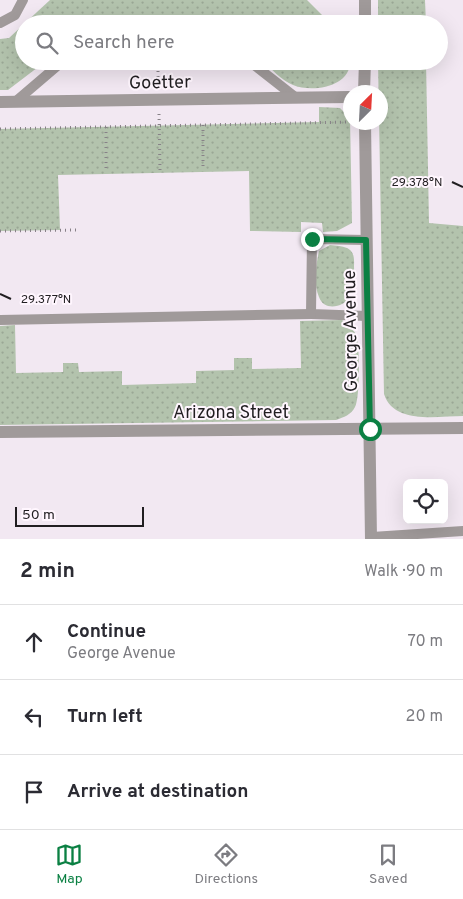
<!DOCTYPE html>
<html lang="en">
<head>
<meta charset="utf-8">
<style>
	:root { --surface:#fff; --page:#f2f2f3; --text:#2b2b33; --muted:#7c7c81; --line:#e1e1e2; --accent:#0b8043 }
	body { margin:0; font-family:Overpass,sans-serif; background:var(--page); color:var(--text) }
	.controls { position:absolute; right:15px; bottom:15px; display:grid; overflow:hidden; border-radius:8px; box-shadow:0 5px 20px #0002 }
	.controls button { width:45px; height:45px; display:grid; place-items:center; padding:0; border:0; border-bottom:1px solid var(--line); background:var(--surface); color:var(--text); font:25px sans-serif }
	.compass { position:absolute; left:343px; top:85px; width:45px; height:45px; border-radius:50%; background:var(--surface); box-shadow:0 5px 20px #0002; rotate:24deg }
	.scale { position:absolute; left:15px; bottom:12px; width:129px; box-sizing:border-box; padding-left:5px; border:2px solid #211e21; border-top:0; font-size:14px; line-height:18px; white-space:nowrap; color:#211e21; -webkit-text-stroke:4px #fff6fe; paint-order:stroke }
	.stop { position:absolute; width:15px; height:15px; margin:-11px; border:4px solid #0b8043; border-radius:50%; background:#fff }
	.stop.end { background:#0b8043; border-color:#fff; box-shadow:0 1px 5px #0008 }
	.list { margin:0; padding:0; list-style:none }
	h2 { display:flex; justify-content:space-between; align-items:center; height:65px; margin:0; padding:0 20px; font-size:21px }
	h2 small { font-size:16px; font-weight:400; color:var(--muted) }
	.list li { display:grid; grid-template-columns:32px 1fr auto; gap:15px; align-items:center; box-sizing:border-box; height:75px; padding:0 20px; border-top:1px solid var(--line) }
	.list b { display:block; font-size:19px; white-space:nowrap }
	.list p { margin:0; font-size:16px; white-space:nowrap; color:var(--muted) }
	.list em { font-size:16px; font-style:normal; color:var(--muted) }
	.icon { flex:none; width:28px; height:28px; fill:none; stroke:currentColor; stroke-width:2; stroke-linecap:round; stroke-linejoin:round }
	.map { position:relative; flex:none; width:463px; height:539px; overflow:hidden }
	.search { position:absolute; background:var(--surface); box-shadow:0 5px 20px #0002; left:15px; right:15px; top:15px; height:55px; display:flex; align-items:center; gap:12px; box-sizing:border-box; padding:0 18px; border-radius:28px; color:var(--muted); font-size:19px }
	.sheet { height:290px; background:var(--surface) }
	nav { display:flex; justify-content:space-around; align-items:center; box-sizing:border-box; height:70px; border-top:1px solid var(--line); background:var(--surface); font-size:14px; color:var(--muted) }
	nav a { display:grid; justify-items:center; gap:2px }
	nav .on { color:var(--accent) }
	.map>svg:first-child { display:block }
	.green { fill:url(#green-dots) }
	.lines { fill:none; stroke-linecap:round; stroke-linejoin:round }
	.path { stroke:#878187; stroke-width:3; stroke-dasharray:1 4; stroke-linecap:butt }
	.lane { stroke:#a09a9a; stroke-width:10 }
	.street { stroke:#a09a9a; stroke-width:12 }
	.route { stroke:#0b8043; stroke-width:6 }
	.ticks { fill:none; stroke:#211e21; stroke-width:2 }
	.labels { text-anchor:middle; stroke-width:4; stroke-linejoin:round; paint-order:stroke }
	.street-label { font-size:18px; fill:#211e21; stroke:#fff6fe }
	.ticks-label { font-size:12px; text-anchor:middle; fill:#211e21; stroke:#fff6fe; stroke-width:4; stroke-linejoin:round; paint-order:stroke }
</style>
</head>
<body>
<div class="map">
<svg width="463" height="539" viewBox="0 0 463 539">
	<defs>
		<pattern id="green-dots" width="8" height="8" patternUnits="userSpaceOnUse" patternTransform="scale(1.25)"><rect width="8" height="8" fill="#b3c3ad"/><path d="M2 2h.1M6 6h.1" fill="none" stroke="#9aa795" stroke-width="1.8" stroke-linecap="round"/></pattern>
	</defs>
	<rect width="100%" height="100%" fill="#f2e8f2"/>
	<g class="green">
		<path d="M50,0h257l24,24h-307z"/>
		<path d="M378,0h47l1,24h-48z"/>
		<path d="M24,24v37h22l-38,29h-8v-51l9,-1z"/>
		<path d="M262,61h88c1,26 -38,32 -57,24 -11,-4 -22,-17 -31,-24z"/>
		<path d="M378,61h48l3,162 34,3v190c-25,0 -69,9 -79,-22z"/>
		<path d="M319,107l21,1 10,10 2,105 -15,8 -14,1 -1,-9 -21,-1v10l-51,-1 -1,-60 -191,4 2,55 -60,1v-102l319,-7z"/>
		<path d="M330,245c18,2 25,2 24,21 0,11 2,22 -4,31 -6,10 -26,15 -31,0 -6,-14 -3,-32 0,-46z"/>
		<path d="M342,320c5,4 10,8 14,14 4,9 4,65 -1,73 -4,8 -11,10 -19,13l-336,5v-99l15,-1 1,48 47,-1v-9h15l1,9 43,-1v14l74,-2v-12l38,-1v-12h18v11l49,-1 -1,-47z"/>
	</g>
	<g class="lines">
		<g class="path">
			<path d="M158,61v25"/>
			<path d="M159,114l1,57"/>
			<path d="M203,125v45"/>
			<path d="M106,127v45"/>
			<path d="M0,129l350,-7"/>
			<path d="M0,231l79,-1"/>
		</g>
		<g class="lane">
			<path d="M0,23l15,-8 8,-15"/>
			<path d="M249,61l46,36"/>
			<path d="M15,102l48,-41"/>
			<path d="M366,240l-54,-1 -1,75 56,2"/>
			<path d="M0,320l311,-6"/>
			<path d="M372,537l91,-6"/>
		</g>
		<g class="street">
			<path d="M365,0v24"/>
			<path d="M364,92l1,-31"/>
			<path d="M0,102l350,-5"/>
			<path d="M365,122l6,417"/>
			<path d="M0,432l463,-4"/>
		</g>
	</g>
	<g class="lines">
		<path class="route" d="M312,239l54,1 4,189"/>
	</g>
	<path class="ticks" d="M452,182l11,5M0,294l11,5"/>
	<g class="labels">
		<g class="street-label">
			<text transform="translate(160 82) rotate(-1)" y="6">Goetter</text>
			<text transform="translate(350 331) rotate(-91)" y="6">George Avenue</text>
			<text x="231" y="418">Arizona Street</text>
		</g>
	</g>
	<g class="ticks-label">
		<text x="417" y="186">29.378°N</text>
		<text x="46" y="303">29.377°N</text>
	</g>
</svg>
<div class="controls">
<button><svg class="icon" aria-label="locate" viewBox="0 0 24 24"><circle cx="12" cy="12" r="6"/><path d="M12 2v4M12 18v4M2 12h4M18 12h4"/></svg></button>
</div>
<svg class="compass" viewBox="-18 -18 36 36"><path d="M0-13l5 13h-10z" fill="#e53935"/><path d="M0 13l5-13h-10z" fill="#7c7c81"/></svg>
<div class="scale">50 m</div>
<div class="stop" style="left:370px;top:429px"></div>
<div class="stop end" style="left:312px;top:239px"></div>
<div class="search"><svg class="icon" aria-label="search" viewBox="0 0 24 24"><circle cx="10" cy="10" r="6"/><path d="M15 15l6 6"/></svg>Search here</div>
</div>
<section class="sheet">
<h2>2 min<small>Walk · 90 m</small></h2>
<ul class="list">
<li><svg class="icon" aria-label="ahead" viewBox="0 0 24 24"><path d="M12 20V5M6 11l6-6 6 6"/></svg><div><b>Continue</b><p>George Avenue</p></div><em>70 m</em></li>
<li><svg class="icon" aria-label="left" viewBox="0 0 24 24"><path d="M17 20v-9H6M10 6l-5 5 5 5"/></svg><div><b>Turn left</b></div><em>20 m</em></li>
<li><svg class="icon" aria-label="arrive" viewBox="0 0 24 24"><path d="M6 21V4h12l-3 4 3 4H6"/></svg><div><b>Arrive at destination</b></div></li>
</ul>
</section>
<nav>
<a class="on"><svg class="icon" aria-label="map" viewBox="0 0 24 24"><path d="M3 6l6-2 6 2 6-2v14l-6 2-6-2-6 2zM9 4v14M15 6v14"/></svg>Map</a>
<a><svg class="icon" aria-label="directions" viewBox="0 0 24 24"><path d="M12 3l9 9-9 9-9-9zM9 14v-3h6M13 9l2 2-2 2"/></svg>Directions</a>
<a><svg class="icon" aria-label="saved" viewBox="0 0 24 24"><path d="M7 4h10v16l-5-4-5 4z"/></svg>Saved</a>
</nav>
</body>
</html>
